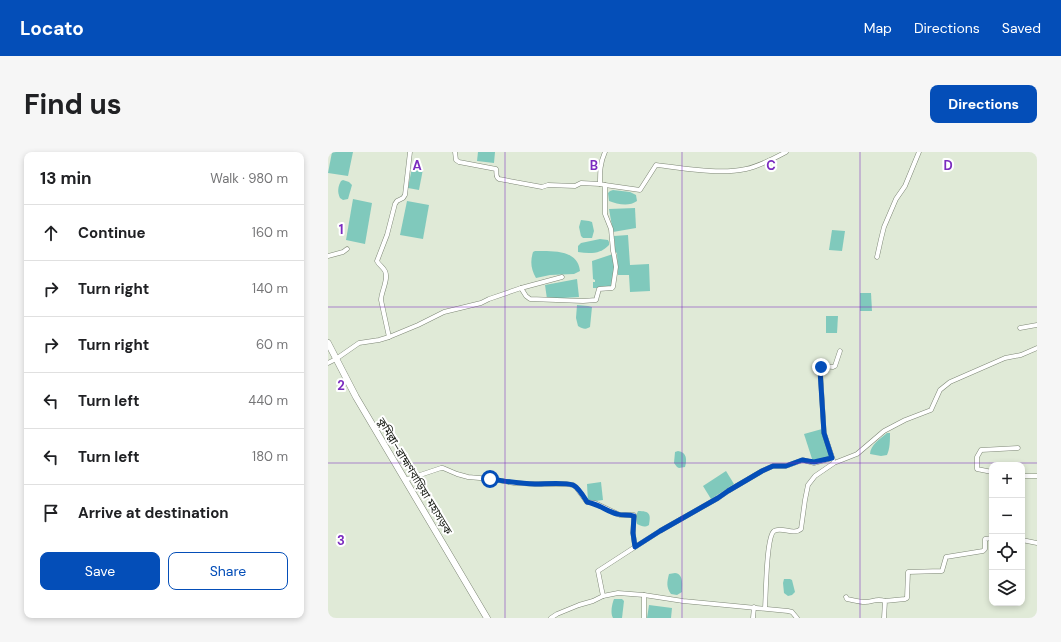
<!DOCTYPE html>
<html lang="en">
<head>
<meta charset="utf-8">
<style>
	:root { --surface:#fff; --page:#f6f6f6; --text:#202124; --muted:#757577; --line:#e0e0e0; --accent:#044eb8 }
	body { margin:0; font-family:"DM Sans","Noto Sans Bengali",sans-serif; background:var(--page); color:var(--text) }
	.controls { position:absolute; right:12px; bottom:12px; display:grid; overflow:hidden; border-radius:8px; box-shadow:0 2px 6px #0003 }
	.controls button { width:36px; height:36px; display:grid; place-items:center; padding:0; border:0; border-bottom:1px solid var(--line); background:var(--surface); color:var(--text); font:20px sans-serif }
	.stop { position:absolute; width:12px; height:12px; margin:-9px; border:3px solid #044eb8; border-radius:50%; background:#fff }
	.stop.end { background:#044eb8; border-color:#fff; box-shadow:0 1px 4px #0008 }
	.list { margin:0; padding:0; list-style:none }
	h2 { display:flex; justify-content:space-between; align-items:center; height:52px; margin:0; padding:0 16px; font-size:17px }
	h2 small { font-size:13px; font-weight:400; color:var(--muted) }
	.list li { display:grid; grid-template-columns:26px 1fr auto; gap:12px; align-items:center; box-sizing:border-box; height:56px; padding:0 16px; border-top:1px solid var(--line) }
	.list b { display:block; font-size:15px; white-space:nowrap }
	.list em { font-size:13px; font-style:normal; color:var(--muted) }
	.actions { display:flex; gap:8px; padding:12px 16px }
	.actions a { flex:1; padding:9px 0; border:1px solid var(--accent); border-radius:8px; text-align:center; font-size:14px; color:var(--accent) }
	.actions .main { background:var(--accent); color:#fff }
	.icon { flex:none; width:22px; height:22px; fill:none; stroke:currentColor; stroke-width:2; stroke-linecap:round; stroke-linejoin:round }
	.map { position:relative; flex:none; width:709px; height:466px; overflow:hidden; border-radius:8px }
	header { display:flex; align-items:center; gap:24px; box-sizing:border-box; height:56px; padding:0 20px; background:var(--accent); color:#fff }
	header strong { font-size:19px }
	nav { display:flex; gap:22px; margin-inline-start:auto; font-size:14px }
	.intro { display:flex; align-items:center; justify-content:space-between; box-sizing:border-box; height:96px; padding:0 24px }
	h1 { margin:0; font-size:28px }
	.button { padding:10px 18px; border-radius:8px; background:var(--accent); color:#fff; font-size:14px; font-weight:700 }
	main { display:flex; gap:24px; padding:0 24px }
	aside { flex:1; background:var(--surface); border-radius:8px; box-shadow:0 2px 6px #0003 }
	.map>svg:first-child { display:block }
	.water { fill:#80c9bc }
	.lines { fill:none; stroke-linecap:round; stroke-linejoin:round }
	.minor-casing { stroke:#7e8776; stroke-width:5 }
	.highway-casing { stroke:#7e8776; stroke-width:7 }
	.minor { stroke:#fff; stroke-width:4 }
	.highway { stroke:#fff; stroke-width:6 }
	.route { stroke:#044eb8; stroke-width:5 }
	.grid { fill:none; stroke:#7b2cbf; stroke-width:1; stroke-opacity:0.55 }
	.labels { text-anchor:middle; stroke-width:4; stroke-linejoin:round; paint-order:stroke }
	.street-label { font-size:11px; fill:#10140d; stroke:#fff }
	.grid-label { font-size:13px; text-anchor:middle; font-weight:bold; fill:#7b2cbf; stroke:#fff; stroke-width:4; stroke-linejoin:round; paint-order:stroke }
</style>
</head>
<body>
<header>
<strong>Locato</strong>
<nav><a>Map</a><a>Directions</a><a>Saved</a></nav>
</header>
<div class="intro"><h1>Find us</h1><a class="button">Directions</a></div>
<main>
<aside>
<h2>13 min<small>Walk · 980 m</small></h2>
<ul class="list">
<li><svg class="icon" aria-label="ahead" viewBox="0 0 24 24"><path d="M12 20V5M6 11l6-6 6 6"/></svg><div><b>Continue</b></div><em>160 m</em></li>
<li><svg class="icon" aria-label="right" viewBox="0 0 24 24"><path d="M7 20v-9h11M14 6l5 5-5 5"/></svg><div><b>Turn right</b></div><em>140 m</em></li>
<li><svg class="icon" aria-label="right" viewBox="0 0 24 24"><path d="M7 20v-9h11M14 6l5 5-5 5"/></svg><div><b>Turn right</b></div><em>60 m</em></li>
<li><svg class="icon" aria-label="left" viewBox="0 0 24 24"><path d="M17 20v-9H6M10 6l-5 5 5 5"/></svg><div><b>Turn left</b></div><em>440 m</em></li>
<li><svg class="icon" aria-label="left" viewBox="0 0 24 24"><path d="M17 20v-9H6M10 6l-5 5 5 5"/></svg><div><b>Turn left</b></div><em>180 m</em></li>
<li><svg class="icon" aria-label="arrive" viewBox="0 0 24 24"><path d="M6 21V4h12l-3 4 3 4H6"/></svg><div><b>Arrive at destination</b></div></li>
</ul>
<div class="actions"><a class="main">Save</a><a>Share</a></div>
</aside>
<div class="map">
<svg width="709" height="466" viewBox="0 0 709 466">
	<rect width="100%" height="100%" fill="#e0ead7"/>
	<g class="water">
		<path d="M4,0h21l-5,24 -20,-3z"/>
		<path d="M150,0h17l-1,11 -17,-2z"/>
		<path d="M84,15l11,2 -4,21 -11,-2z"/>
		<path d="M15,28l6,2 3,3 -4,14 -5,1 -3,-2c-3,-6 -2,-12 1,-17z"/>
		<path d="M285,38l17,2 6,3 1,6c-8,6 -20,3 -28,0l-1,-8 2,-2z"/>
		<path d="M25,47l19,4 -7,41 -19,-4z"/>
		<path d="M79,49l22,4 -6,34 -23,-4z"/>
		<path d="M307,56l1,20 -23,4 -4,-23z"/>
		<path d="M253,68l8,1 3,1 2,9 -2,7h-9l-2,-2 -2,-9z"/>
		<path d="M504,78l13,1 -3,20 -13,-1z"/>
		<path d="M300,83l2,30 19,-1 1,27 -20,1 -1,-17h-11l-1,-22 -2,-1 -1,-16z"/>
		<path d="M272,87l8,1 1,2v3c-8,9 -19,9 -31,7v-6l3,-3z"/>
		<path d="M207,99c16,0 43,-2 45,20l-6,3 -24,1 -14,3c-5,-9 -6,-16 -3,-26z"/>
		<path d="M285,102l2,12 -3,22h-19v-6h2v-2l-2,-1 -1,-18z"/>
		<path d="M249,127l2,18 -32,2 -2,-14z"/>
		<path d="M543,141l1,18h-12v-18z"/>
		<path d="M249,153l11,1 4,1 -2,20c-5,3 -7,2 -12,-1l-2,-8z"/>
		<path d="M498,164h12l-1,17h-11z"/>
		<path d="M494,277l9,27 -18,6 -9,-28z"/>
		<path d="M559,281h3c0,7 0,16 -3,22l-6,1 -11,-2c0,-9 11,-16 17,-21z"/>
		<path d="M350,299c9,1 9,9 7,16l-6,1 -2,-1 -3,-4 1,-11z"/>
		<path d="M398,319l8,13 -23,15 -8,-13z"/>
		<path d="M273,330l2,18 -15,2 -1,-18z"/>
		<path d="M310,359c12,0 13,3 11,14 -5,3 -7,1 -12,-1l-1,-8z"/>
		<path d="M347,421c9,1 7,12 7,19l-5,3 -6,-1c-5,-7 -4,-12 -2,-20z"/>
		<path d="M456,427h6l2,1 3,12 -3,3 -4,1 -4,-3 -1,-10z"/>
		<path d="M286,447h8l2,2 -2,17h-9c-3,-5 -1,-14 1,-19z"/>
		<path d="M321,453l23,3 -1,10h-24z"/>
	</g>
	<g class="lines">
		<defs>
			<g id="minor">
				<path d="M127,0l1,8 3,2 37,7c1,3 -1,8 3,10l43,8 6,-2 27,1 6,-3 19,1"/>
				<path d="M277,33l35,5 16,-25c28,3 62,10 90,4 14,-3 27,-10 40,-17"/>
				<path d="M0,104l15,-4 4,-3"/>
				<path d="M549,105l4,-18 3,-12 12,-28 9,-13 14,-34"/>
				<path d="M193,136l5,8 4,3 53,2 13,-1 3,-11 13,-1 1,-1 3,-20 -2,-12 -1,-4 -2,-22 -6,-15v-29l-5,-1c0,-12 0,-21 5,-32"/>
				<path d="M692,176l17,-3"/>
				<path d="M61,185l-8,-37c0,-8 8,-21 4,-29 -2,-4 -6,-6 -8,-10l10,-26 8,-31 2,-3 6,-3 2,-3 5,-43"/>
				<path d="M0,211l8,-4 23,-16 20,-3 10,-3 29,-12 26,-13 37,-9 8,-4 32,-11 41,-11"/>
				<path d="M505,308l-9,-27 -4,-66 2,-1 11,1 2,-1 5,-15"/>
				<path d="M664,320l-15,-3v-12l4,-7 37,-2"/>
				<path d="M694,324h15"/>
				<path d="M77,328l36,-12h2l14,6 11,3 23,2 23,4 21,1h31l7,1 3,2 11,15 8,1 25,12h14l-1,18 2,14 -37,24 5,25"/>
				<path d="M694,388l15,3"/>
				<path d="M307,395l25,-16 58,-33 10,-7 34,-20 11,-5h13l17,-6 11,3 18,-5"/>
				<path d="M518,445l1,2c6,1 12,3 18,3 8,0 11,-4 20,-1"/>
				<path d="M437,456c1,-12 1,-71 9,-77 8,-5 19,5 27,-2l4,-29 3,-15 7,-9 19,-13 23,-9 27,-23 21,-11 26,-10 9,-20 10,-8 55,-24 16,-3 16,-7"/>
				<path d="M223,466l6,-4 22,-9 14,-4 10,-5 15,-3 26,2 39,6 105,10 4,1 5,6"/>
				<path d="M316,466v-23"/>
				<path d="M425,466l1,-11"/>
				<path d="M556,466l1,-17 20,-2 2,-1 1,-26 33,-1h1l4,-14 37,-6 2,-2v-10l7,-1"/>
			</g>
			<path id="highway" d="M0,191l28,54 131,221"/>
		</defs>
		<use href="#minor" class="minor-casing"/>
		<use href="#highway" class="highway-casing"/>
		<use href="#minor" class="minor"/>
		<use href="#highway" class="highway"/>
	</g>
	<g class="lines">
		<path class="route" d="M162,327c15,2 30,5 45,5 10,0 29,-2 38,1 6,3 11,12 14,17 11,2 20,9 30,12 6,2 11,0 17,2l-1,17 2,14 25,-16 58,-33 10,-7 34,-20 11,-5h13l16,-6 12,2 18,-4 -8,-25 -4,-63 1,-3"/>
	</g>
	<path class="grid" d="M177,0v466M354,0v466M532,0v466M0,155h709M0,311h709"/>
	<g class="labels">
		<g class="street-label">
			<text transform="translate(87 324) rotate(59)" y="4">কুমিল্লা–ব্রাহ্মণবাড়িয়া মহাসড়ক</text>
		</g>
	</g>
	<g class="grid-label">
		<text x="89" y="18">A</text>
		<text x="266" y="18">B</text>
		<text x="443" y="18">C</text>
		<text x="620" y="18">D</text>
		<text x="13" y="82">1</text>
		<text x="13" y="238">2</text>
		<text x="13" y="393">3</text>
	</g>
</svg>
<div class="controls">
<button>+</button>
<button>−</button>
<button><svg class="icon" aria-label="locate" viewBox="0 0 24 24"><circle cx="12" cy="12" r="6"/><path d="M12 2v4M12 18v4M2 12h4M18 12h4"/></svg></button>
<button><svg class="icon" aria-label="layers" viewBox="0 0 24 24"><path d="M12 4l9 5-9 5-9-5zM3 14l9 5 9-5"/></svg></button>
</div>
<div class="stop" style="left:162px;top:327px"></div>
<div class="stop end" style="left:493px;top:215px"></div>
</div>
</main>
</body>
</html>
